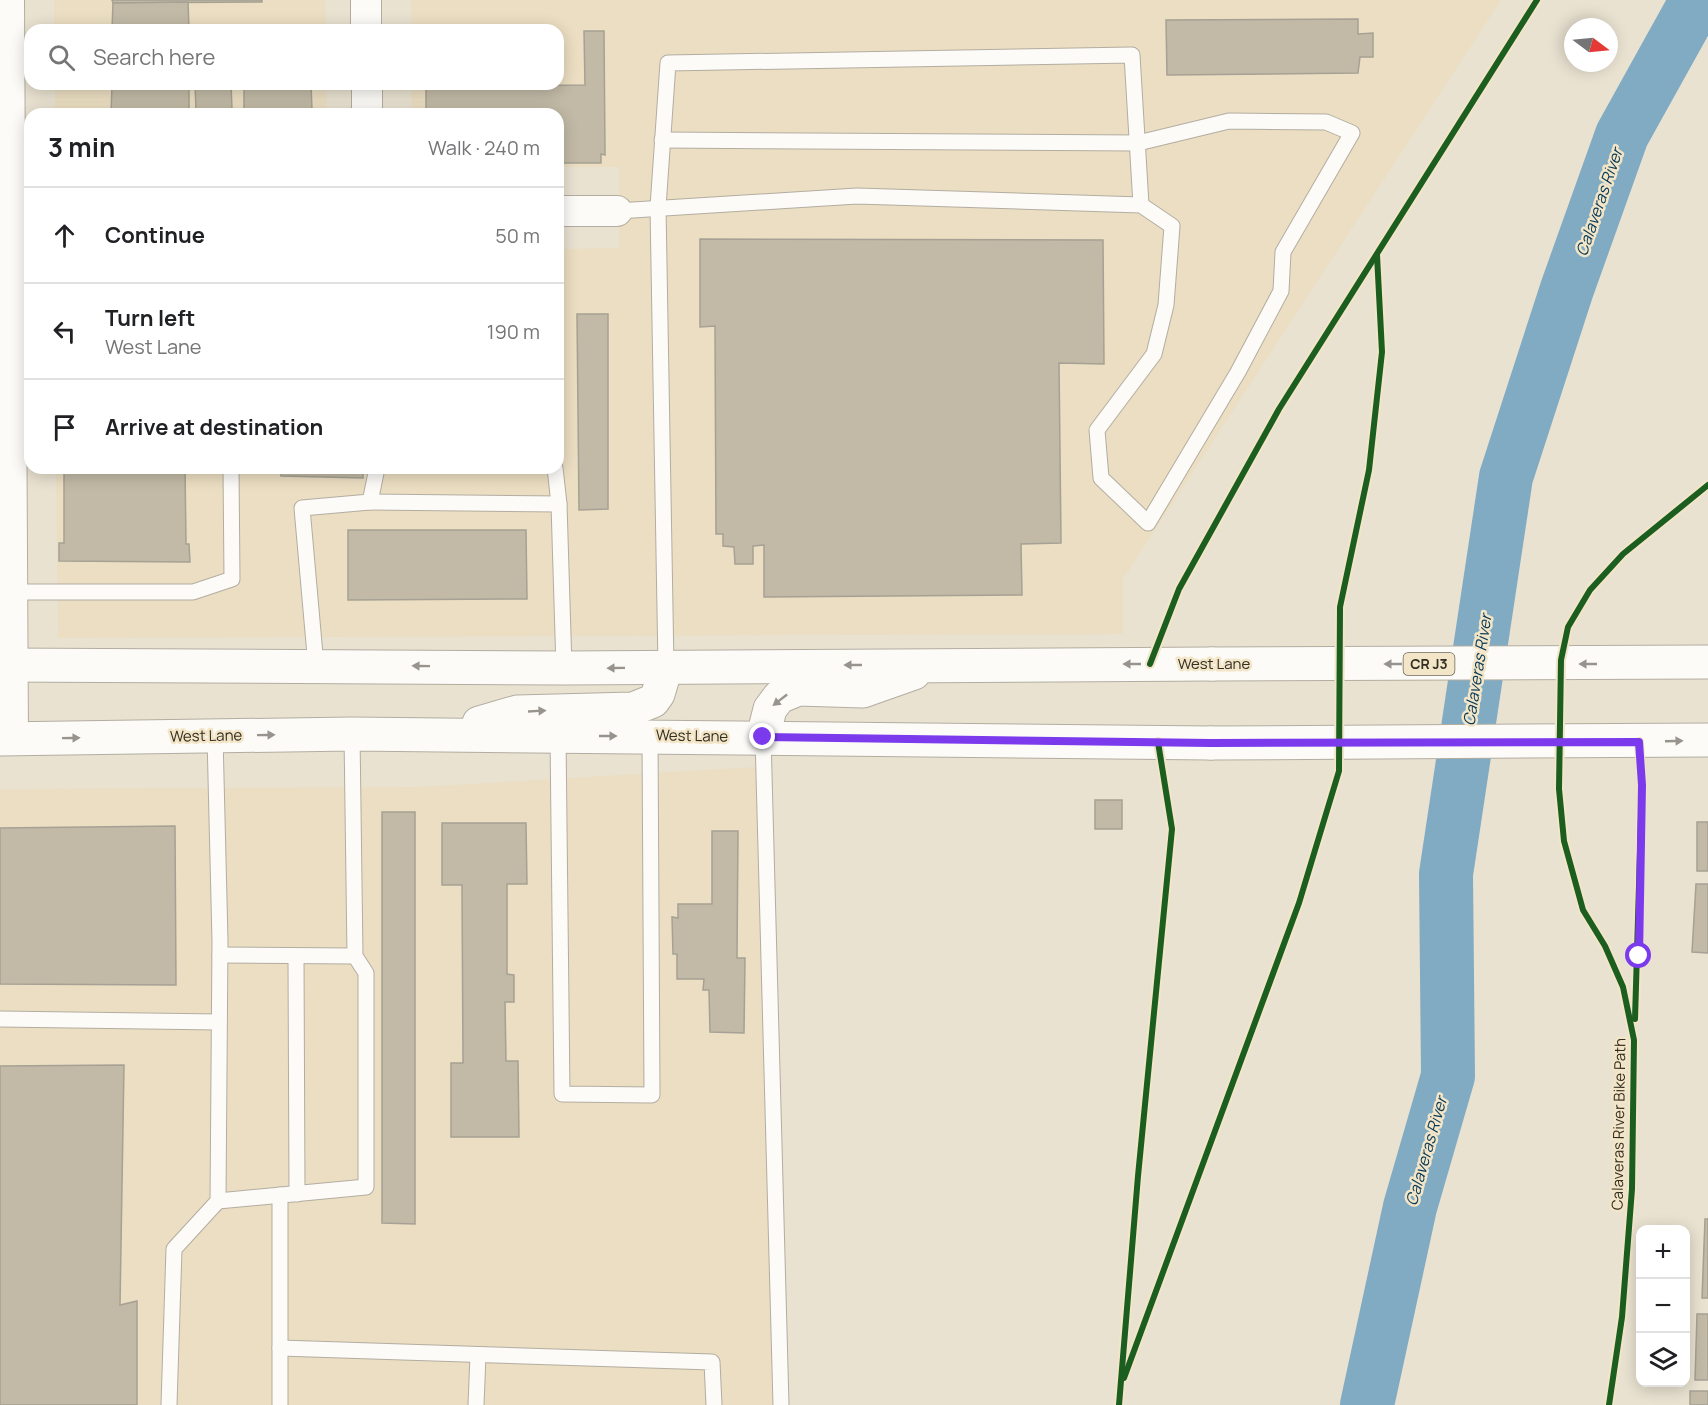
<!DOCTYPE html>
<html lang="en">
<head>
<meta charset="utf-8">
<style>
	:root { --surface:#fff; --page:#f6f6f6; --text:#202124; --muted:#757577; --line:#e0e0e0 }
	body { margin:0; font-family:Manrope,sans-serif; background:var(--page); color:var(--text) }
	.controls { position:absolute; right:18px; bottom:18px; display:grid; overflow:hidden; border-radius:12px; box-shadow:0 3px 15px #0003 }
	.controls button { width:54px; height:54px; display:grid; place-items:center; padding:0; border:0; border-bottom:2px solid var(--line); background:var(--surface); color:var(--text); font:30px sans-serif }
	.compass { position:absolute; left:1564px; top:18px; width:54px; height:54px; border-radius:50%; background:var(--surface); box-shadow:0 3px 15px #0003; rotate:106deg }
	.stop { position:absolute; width:18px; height:18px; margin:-14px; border:4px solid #7c3aed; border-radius:50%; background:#fff }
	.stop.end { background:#7c3aed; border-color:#fff; box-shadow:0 2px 6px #0008 }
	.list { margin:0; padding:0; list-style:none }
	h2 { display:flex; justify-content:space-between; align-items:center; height:78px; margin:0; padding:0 24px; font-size:26px }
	h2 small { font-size:20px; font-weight:400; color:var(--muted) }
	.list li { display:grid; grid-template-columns:39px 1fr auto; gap:18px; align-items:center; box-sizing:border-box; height:96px; padding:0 24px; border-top:2px solid var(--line) }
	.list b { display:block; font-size:22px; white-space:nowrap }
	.list p { margin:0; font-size:20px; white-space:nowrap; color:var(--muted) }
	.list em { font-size:20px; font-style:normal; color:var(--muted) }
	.icon { flex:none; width:33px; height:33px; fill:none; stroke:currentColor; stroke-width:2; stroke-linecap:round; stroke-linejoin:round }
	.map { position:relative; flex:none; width:1708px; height:1405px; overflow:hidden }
	.search { position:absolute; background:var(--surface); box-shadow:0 3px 15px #0003; left:24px; top:24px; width:540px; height:66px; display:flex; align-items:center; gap:15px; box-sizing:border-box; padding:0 21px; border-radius:18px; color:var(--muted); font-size:22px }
	.panel { position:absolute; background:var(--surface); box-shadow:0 3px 15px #0003; left:24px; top:108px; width:540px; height:366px; border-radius:18px }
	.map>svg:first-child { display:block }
	.built { fill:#ebdec2 }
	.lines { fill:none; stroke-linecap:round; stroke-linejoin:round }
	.river { stroke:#81abc3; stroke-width:54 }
	.building { fill:#c2baa6; stroke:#a6a194; stroke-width:1.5 }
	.service-casing { stroke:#b3ada1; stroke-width:17 }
	.minor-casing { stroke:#b3ada1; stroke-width:32 }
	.secondary-casing { stroke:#b3ada1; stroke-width:35 }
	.primary-casing { stroke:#b3ada1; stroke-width:35 }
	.service { stroke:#fcfbf8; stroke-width:15 }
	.minor { stroke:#fcfbf8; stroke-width:30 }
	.secondary { stroke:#fcfbf8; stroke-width:33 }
	.primary { stroke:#fcfbf8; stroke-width:33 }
	.cycleway-casing { stroke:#f3e5c7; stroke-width:10 }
	.cycleway { stroke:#1b5e20; stroke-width:6 }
	.oneway { fill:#98948d }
	.route { stroke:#7c3aed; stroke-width:8 }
	.labels { text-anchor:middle; stroke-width:5; stroke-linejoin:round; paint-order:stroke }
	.shield { fill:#f3e5c7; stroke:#6d6554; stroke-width:1.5 }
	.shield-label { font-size:14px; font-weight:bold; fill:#332e22 }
	.street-label { font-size:15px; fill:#332e22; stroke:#f3e5c7 }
	.water-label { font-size:16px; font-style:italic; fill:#063a58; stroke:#f3e5c7 }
</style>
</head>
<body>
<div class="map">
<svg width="1708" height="1405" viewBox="0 0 1708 1405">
	<rect width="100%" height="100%" fill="#e9e2d1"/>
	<g class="built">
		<path d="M54,0h271l1,30h-272z"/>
		<path d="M411,0h1090l-378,579v55l-1065,4 -2,-170h502v-219l61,-1v-81h-61v-53h-146l-1,-30h147v-54h-147z"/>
		<path d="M55,84h271l1,30h-272z"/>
		<path d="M755,767l30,638h-785v-616l421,-2z"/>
	</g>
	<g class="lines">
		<path class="river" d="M1367,1405l43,-198 38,-131 -2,-202 60,-397 61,-188 55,-154 75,-135"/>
	</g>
	<g class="building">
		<path d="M112,0h150v2l-149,1z"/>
		<path d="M188,2l1,28h-77l1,-27z"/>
		<path d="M1358,19v15l15,-1v24h-13l-2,16 -191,2 -1,-55z"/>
		<path d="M584,31h20l1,124 -4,-1v9h-43v-49h-132v-28l159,-1z"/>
		<path d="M112,84h77v30h-78z"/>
		<path d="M195,84h36l1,25 -36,1z"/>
		<path d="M244,84h67l1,26 -68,2z"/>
		<path d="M700,239l403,1 1,124 -45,-1 2,180 -40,1 1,51 -258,2v-52l-11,1v18h-18l-1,-17 -11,-1v-12h-7l-1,-208 -15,1z"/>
		<path d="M577,314h31v195l-29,1z"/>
		<path d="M64,468h121l1,76h3l1,18 -131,-1v-18h5z"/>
		<path d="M281,468h82v10l-82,-2z"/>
		<path d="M348,530h178l1,69 -179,1z"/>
		<rect x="1095" y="800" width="27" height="29"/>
		<path d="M382,812h33v412l-33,-1z"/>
		<rect x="1697" y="822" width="11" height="49"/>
		<path d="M442,823h84l1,61h-20v90l7,1v27h-9l1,59h12l1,76h-68v-74h12l-1,-178h-20z"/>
		<path d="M175,826l1,159 -176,-1v-156z"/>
		<path d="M712,831h26l-1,127h8l-1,75 -34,-1 -1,-42h-6l1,-11h-27v-25h-4l-1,-37 6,1v-14h34z"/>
		<path d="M1696,884h12v69l-16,-1z"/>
		<path d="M124,1065l-4,240 17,-4v104h-137v-339z"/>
		<path d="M1705,1219h3v79h-6z"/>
		<path d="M1697,1314h11v66h-13z"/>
		<rect x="1690" y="1391" width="18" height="14"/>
	</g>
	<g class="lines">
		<defs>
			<g id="service">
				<path d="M617,211l240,-15 284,9 31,21 -6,79 -12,49 -57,76 4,48 47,45 90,-151 43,-81 2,-39 69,-119 -26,-11 -97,-1 -91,22 -476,-3"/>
				<path d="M555,468l4,36 5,164"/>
				<path d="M370,502l189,2"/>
				<path d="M13,592h180l39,-13 -1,-111"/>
				<path d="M316,666l-14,-158 68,-6 7,-34"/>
				<path d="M666,667l-8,-460 10,-144 464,-8 9,150"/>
				<path d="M558,735l4,359 90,1 -2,-359"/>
				<path d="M763,737l18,668"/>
				<path d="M220,955l135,1"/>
				<path d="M296,956l1,238"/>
				<path d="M0,1019l219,3"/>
				<path d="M280,1195v210"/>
				<path d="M218,1201l148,-14v-214l-11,-17 -3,-222"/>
				<path d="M280,1348l432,14 2,43"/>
				<path d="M169,1405l5,-156 44,-48 2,-260 -5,-205"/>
				<path d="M476,1405l2,-50"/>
			</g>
			<g id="minor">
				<path d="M9,0l4,739"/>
				<path d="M366,0v30"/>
				<path d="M367,84v30"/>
				<path d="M558,211h59"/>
			</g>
			<g id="secondary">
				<path d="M0,665l564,3 648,-4"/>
				<path d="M479,723l38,-11 116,-3 20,-8 5,-7 8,-27"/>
				<path d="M763,737l7,-28 9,-12 19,-8 65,2 51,-18"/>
				<path d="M0,739l352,-5 859,9"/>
			</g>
			<g id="primary">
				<path d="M1212,664l496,-2"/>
				<path d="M1211,743l497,-3"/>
			</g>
		</defs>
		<use href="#service" class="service-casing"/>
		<use href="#minor" class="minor-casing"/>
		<use href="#secondary" class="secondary-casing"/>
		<use href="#primary" class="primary-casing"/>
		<use href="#service" class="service"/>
		<use href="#minor" class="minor"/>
		<use href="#secondary" class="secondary"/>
		<use href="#primary" class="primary"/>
		<defs>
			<g id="cycleway">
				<path d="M1150,664l29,-75 100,-180 258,-409"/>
				<path d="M1635,1019l7,-234 -3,-43"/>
				<path d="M1124,1378l175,-475 40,-132 1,-164 29,-137 13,-118 -5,-97"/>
				<path d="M1119,1405l19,-229 34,-347 -14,-87"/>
				<path d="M1609,1405l13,-88 10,-128 2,-149 -11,-53 -18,-41 -22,-36 -19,-69 -5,-52 2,-129 7,-33 22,-37 33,-36 85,-69"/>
			</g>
		</defs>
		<use href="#cycleway" class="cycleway-casing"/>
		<use href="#cycleway" class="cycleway"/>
	</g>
	<defs><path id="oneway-solid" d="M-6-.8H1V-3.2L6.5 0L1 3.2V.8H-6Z" transform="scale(1.5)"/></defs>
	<g class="oneway">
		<use href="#oneway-solid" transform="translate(1132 664) rotate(180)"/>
		<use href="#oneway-solid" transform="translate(1393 664) rotate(180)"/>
		<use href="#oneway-solid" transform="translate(1588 664) rotate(180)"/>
		<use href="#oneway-solid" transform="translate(853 665) rotate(180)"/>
		<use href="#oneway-solid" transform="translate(421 666) rotate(-179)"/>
		<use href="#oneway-solid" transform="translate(616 668) rotate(179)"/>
		<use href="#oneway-solid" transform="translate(780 700) rotate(142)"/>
		<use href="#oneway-solid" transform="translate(537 711) rotate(-3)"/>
		<use href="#oneway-solid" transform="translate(266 735) rotate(-1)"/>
		<use href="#oneway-solid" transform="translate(608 736)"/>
		<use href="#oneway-solid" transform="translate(71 738) rotate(-1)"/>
		<use href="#oneway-solid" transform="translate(1674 741) rotate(-2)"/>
	</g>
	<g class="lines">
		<path class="route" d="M763,737l448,6 428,-1 3,43 -3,171"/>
	</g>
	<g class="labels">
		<rect class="shield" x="1403.5" y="653" width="51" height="22" rx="4.5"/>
		<g class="shield-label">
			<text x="1429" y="669">CR J3</text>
		</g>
		<g class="street-label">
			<text x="1214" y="669">West Lane</text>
			<text transform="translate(206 736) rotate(-1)" y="5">West Lane</text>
			<text transform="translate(692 736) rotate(1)" y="5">West Lane</text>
			<text transform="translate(1619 1124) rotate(-89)" y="5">Calaveras River Bike Path</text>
		</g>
		<g class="water-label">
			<text transform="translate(1599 202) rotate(-71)" y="6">Calaveras River</text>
			<text transform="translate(1477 670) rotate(-81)" y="6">Calaveras River</text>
			<text transform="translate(1426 1151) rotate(-74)" y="6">Calaveras River</text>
		</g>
	</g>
</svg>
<div class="controls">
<button>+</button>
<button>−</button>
<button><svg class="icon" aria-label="layers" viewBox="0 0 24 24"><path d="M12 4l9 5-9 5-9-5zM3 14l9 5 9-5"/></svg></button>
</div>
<svg class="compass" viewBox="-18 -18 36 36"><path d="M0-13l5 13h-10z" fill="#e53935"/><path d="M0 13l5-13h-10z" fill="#757577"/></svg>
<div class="stop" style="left:1639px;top:956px"></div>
<div class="stop end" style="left:763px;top:737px"></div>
<div class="search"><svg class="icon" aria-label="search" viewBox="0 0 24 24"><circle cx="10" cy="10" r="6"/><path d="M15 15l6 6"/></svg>Search here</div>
<section class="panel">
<h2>3 min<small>Walk · 240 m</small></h2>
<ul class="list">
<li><svg class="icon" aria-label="ahead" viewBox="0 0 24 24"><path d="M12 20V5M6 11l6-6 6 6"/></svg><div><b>Continue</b></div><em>50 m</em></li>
<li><svg class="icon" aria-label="left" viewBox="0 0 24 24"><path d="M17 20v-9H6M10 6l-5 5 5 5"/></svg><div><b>Turn left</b><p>West Lane</p></div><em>190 m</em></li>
<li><svg class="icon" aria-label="arrive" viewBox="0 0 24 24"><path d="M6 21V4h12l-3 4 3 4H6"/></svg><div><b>Arrive at destination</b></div></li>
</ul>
</section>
</div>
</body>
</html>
